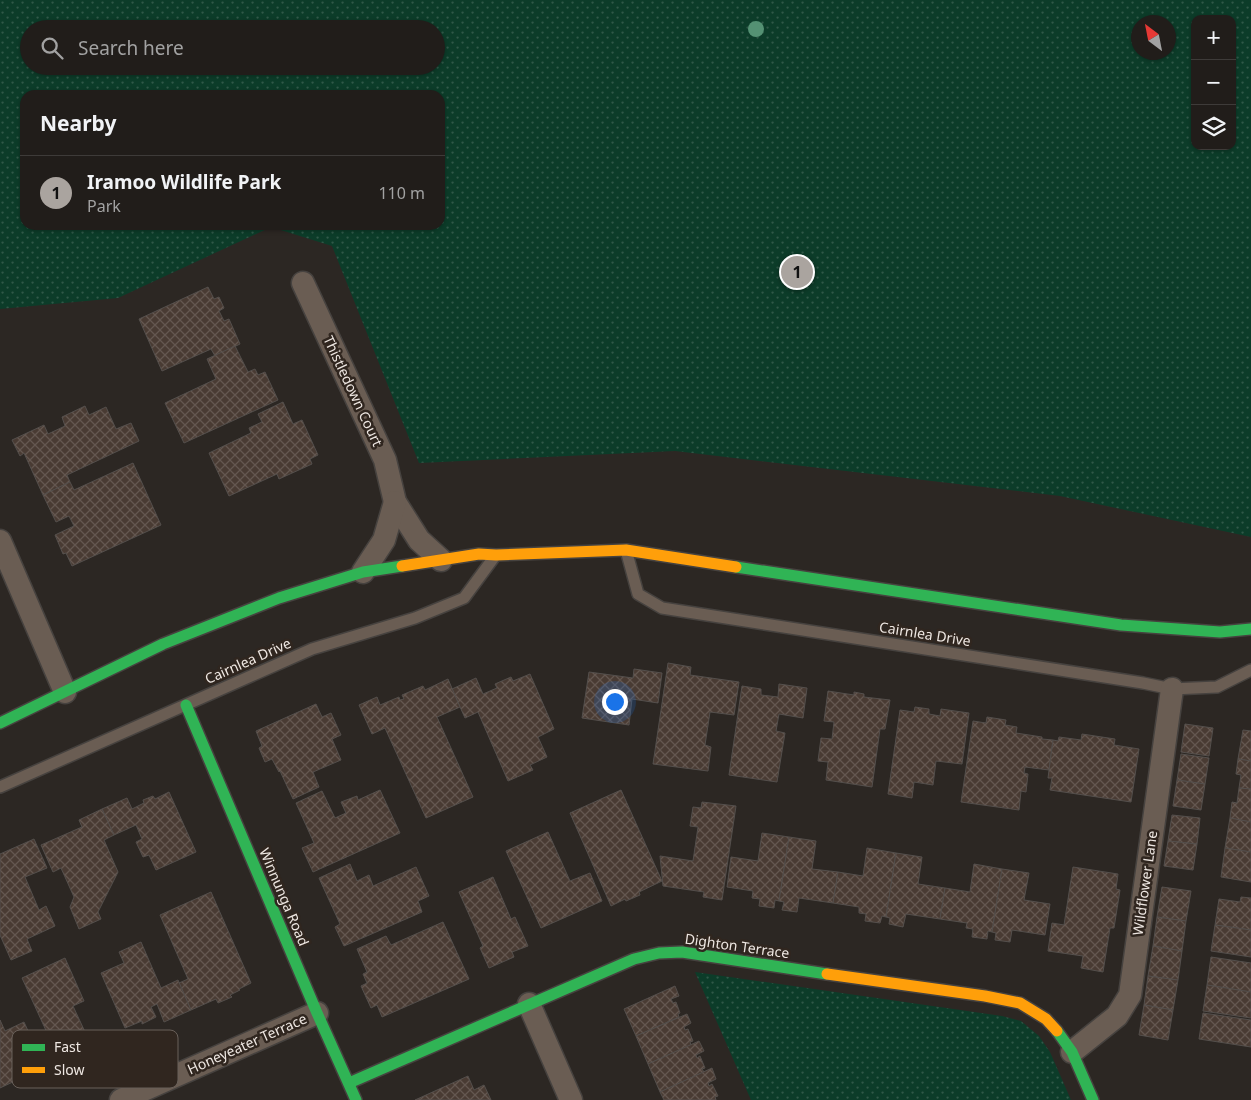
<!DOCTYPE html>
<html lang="en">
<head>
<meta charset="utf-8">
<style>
	:root { --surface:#211d1a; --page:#292623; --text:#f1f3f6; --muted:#a2a2a2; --line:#3e3b39; --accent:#aaa49f }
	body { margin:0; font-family:"Noto Sans",sans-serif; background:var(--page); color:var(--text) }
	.controls { position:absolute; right:15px; top:15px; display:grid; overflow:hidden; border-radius:10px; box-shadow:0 1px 4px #0004 }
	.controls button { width:45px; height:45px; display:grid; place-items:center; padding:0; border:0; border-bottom:1px solid var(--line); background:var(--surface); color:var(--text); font:25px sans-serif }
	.compass { position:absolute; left:1131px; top:15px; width:45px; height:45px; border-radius:50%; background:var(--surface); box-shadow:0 1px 4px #0004; rotate:328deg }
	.you { position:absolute; left:614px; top:701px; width:18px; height:18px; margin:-12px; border:4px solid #fff; border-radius:50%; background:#1a73e8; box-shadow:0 0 0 8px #1a73e833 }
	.badge { display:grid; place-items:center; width:32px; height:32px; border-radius:50%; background:var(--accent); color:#111; font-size:16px; font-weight:700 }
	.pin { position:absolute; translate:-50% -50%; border:2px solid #fff; box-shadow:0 1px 5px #0006 }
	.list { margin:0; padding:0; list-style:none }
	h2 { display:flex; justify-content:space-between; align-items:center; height:65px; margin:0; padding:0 20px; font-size:21px }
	h2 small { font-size:16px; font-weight:400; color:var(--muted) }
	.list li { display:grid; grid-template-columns:32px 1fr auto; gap:15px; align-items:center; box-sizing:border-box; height:75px; padding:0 20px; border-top:1px solid var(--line) }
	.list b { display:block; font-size:19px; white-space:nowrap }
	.list p { margin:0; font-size:16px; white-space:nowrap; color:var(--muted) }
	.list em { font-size:16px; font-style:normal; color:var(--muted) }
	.icon { flex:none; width:28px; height:28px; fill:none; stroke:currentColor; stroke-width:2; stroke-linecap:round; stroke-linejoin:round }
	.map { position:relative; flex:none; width:1251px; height:1100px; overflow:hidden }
	.search { position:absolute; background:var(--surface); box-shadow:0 1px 4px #0004; left:20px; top:20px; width:425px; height:55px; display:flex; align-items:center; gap:12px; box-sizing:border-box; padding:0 18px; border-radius:28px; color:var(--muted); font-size:19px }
	.panel { position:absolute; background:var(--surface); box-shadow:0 1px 4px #0004; left:20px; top:90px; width:425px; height:140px; border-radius:15px }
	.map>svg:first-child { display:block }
	.park { fill:url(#park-dots); fill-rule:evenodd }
	.building { fill:url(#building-cross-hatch); stroke:#544f4c }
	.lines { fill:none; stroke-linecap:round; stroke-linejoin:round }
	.lane-casing { stroke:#46423f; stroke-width:14 }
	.street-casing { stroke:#46423f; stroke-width:25 }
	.fast-casing { stroke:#46423f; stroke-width:14 }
	.slow-casing { stroke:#46423f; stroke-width:14 }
	.lane { stroke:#6a5d53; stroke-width:11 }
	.street { stroke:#6a5d53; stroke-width:22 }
	.fast { stroke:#30b455; stroke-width:11 }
	.slow { stroke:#ff9f0a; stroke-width:11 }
	.tree { fill:#549173 }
	.labels { text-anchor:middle; stroke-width:5; stroke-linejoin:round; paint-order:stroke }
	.street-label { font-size:14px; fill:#eee7e2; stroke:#30261f }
	.key { fill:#30261f; stroke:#69605a; stroke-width:1 }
	.key-label { font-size:14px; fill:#eee7e2 }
</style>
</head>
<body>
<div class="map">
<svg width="1251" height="1100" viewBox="0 0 1251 1100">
	<defs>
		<pattern id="park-dots" width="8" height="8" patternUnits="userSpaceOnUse" patternTransform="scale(1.25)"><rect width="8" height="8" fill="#0c3c29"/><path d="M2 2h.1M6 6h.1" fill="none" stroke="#305848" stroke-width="1.8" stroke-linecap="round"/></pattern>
		<pattern id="building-cross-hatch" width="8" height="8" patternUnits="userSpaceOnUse" patternTransform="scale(1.25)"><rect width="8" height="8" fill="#493b33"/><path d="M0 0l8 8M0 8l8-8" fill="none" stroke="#645750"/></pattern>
	</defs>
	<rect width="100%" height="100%" fill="#2c2723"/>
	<g class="park">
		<path d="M0,0h1251v537l-191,-41 -385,-45 -256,12 -87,-217 -61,-19 -153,71 -118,11zM1195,19h37v127h-37zM1138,22h30v30h-30zM29,29h407v37h-407zM25,95h415v130h-415z"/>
		<path d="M695,972l307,44 19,5 18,15 11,16 21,48h-320z"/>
	</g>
	<g class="building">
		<path d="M208,287l6,12 5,-2 5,11 -5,3 5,10 5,-2 11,25 -25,12 -4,-7 -49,22 -23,-52z"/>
		<path d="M235,346l13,26 7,-3 3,6 7,-3 13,28 -94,43 -19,-40 51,-24 -9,-20z"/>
		<path d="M283,402l10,22 9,-4 16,35 -8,4 2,5 -33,15 -2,-5 -48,22 -20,-43 42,-20 -2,-5 13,-6 -4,-8z"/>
		<path d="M85,406l4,9 17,-8 10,22 15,-6 8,18 -72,34 3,7 -27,13 -19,-42 -4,3 -8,-16 32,-15 4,9 17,-8 -3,-9z"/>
		<path d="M133,463l28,62 -89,41 -6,-13 -3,1 -8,-19 19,-9 -5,-10 -13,6 -13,-27 27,-13 4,8z"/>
		<path d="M668,663l23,4 -1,8 49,7 -5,33 -24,-3 -5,33 6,2 -3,24 -55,-7z"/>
		<path d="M634,669l28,4 -4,30 -26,-4 -3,26 -47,-7 7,-46 44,6z"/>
		<path d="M530,674l24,55 -16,8 9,20 -17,8 3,5 -25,11 -30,-69 -13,6 -13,-29 24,-11 7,16 14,-6 -2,-4 16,-7 2,4z"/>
		<path d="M448,679l12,28 -23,10 36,80 -47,21 -41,-90 -13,6 -13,-29 18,-8 3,8 19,-8 1,3 4,-1 -2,-4 21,-9 2,4z"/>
		<path d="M779,684l28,4 -4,30 -24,-4 -3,17 9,2 -8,49 -48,-7 13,-89 19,3v6l17,2z"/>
		<path d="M828,691l26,4v-3l10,2v3l26,3 -5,29h-5l-8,58 -46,-7 2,-18 -10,-1 3,-23 11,1 2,-17 -10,-1z"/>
		<path d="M316,704l6,13 9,-4 10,22 -9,4 9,21 -28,12 6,15 -26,12 -13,-28 -1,1 -7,-13 -7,3 -6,-14 3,-2 -6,-15z"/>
		<path d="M915,707l14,2v5l11,2 1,-7 28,4 -7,51 -26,-3 -3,24 -19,-3 -2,16 -24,-4 12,-84 14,2z"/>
		<path d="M987,717l19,3 -1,5 12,2 -1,6 26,4v2l11,1 -4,30 -24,-3 -1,6 4,1 -2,18 -5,-1 -2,19 -58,-8 12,-81 13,2z"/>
		<path d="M1185,724l28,4 -4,28 -28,-4z"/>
		<path d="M1243,730l8,1v30l-13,-2z"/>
		<path d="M1082,734l33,5 -1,6 25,4 -8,53 -81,-12 2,-12h-4l5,-38 5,1 1,-4 22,3z"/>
		<path d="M1181,754l28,4 -4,26 -28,-4z"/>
		<path d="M1238,759l13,2v28l-12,-1 2,-13 -5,-1z"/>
		<path d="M1177,780l28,4 -4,26 -28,-4z"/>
		<path d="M1239,788l12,1v33l-21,-4 2,-16 5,1z"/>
		<path d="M380,790l20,43 -87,39 -11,-24 12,-5 -18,-40 26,-12 13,27 11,-5 -5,-11 16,-6 1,4z"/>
		<path d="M621,790l41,91 -23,11 1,3 -14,6 -1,-2 -14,7 -41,-93z"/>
		<path d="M169,792l27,60 -40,18 -7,-15 -6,2 -7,-15 6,-3 -6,-14 -22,10 -12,-26 25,-11 5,11 12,-6 -1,-3 10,-4 2,3z"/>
		<path d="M702,802l34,4 -14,94 -19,-3 1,-5 -41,-6 -3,-30 33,5 5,-34 -8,-1 3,-19 8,1z"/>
		<path d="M102,809l12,26 -10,5 14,32 -20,40 3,7 -22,10 -9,-22 4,-10 -13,-29 -8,4 -12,-27 41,-18 -3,-7z"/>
		<path d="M1172,815l28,3 -3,26 -29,-3z"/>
		<path d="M1230,818l21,4v30l-26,-4z"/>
		<path d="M548,832l22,49 20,-8 12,28 -61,27 -35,-77z"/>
		<path d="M762,833l27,4 -10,64 -4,-1 -1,8 -15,-2 1,-7 -8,-1 1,-7 -26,-4 4,-30 27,4z"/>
		<path d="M789,837l27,4 -4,28 26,3 -5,31 -34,-5 -2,14 -15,-2 2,-8 -5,-1z"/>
		<path d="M34,839l13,29 -22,9 14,33 7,-4 9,20 -28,13 5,12 -21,9 -11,-25v-81z"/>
		<path d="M1168,841l29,3 -4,26 -29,-4z"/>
		<path d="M867,848l29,5 -10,64 -4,-1 -2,7 -15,-2 1,-7 -7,-1v-6l-26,-4 5,-31 25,4z"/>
		<path d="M1225,848l26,4v30l-30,-5z"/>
		<path d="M896,853l26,4 -4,27 27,4 -5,31 -34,-5 -3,13 -14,-3 1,-6 -4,-1z"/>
		<path d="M350,864l7,17 12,-6 4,11 43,-19 13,29 -11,5 4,11 -78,34 -9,-19 5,-3 -21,-46z"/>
		<path d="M974,864l28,5 -10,63 -4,-1 -1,8 -15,-2 1,-8 -7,-1 1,-5 -27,-4 5,-31 25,4z"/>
		<path d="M1073,867l45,7 -2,15 4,1 -6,38h-4l-7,44 -22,-4 2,-12 -35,-5 4,-28 12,2z"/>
		<path d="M1002,869l27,4 -5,27 26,4 -5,31 -33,-5 -2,12 -15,-2 1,-7 -4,-1z"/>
		<path d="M493,877l18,42 4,-2 13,29 -16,6 2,5 -25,11 -9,-20 3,-2 -24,-54z"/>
		<path d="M1162,887l29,4 -5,30 -29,-4z"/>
		<path d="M211,892l40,91 -12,6 1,1 -10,5 2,2 -14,6 -2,-4 -25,11 -12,-27 9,-4 -28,-64z"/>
		<path d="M1241,897l10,1v32l-36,-5 4,-26 21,3z"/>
		<path d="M1157,917l29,4 -4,30 -29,-5z"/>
		<path d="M443,922l26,57 -87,38 -5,-12 -6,3 -10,-22 6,-3 -4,-9 4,-2 -10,-23 29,-13 5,9z"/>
		<path d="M1215,925l36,5v27l-40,-6z"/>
		<path d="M141,942l20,46 17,-8 13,30 -27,12 -7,-18 -6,3 5,10 -14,7v-3l-17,7 -24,-55 23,-10 -5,-11z"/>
		<path d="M1153,946l29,5 -4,29 -30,-4z"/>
		<path d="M1211,957l40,6v29l-44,-7z"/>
		<path d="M65,958l19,43 -11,5 19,41 -7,3 3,8 -19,8 -3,-7 -9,4 -6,-14 3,-1 -32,-70z"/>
		<path d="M1148,976l30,4 -5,30 -29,-5z"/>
		<path d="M1207,985l44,7v26l-48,-7z"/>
		<path d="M675,986l4,10 -8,3 2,4 3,-1 4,11 -2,1 1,3 -43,19 -12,-27z"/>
		<path d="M1144,1005l29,5 -5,30 -29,-5z"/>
		<path d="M1203,1013l48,7v27l-52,-8z"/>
		<path d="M687,1014l4,9 -7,4 1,3 3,-1 5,12 -3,1 1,3 -43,19 -12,-28z"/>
		<path d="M0,1020l5,11 19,-9 23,51 -28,13 -2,-6 -17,8z"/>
		<path d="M699,1041l5,10 -8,4 1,3 3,-2 5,12 -3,1 2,3 -44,20 -12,-28z"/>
		<path d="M712,1068l4,11 -8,4 1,3 3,-2 6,12 -3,1 1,3h-52l-4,-8z"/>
		<path d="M468,1076l6,14 10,-5 7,15h-76z"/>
	</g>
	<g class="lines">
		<defs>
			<g id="lane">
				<path d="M626,550l12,44 24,14 481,75 29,6 45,-2 34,-17"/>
				<path d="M0,787l312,-138 103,-31 49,-20 31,-42"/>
			</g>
			<g id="street">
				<path d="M303,283l82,177 10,42 24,38 22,20"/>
				<path d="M0,541l65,151"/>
				<path d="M363,572l21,-32 11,-38"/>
				<path d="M529,1004l42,96"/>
				<path d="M1072,1052l45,-36 13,-21 42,-306"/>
				<path d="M121,1100l196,-87"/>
			</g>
			<g id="fast">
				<path d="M736,567l385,58 99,7 31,-3"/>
				<path d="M186,705l131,308 39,87"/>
				<path d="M0,723l163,-79 116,-46 84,-26 39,-6"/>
				<path d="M1057,1031l15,21 21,48"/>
				<path d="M349,1083l285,-124 25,-6 23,-1 145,22"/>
			</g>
			<g id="slow">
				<path d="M402,566l77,-12 17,1 130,-5 110,17"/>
				<path d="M827,974l158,22 35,7 26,16 11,12"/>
			</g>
		</defs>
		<use href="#lane" class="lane-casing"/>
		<use href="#street" class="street-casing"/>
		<use href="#fast" class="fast-casing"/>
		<use href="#slow" class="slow-casing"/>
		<use href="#lane" class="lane"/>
		<use href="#street" class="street"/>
		<use href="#fast" class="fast"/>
		<use href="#slow" class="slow"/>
	</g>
	<circle class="tree" cx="756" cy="29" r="8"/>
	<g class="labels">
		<g class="street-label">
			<text transform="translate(353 391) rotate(65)" y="5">Thistledown Court</text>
			<text transform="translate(925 634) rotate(9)" y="5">Cairnlea Drive</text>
			<text transform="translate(248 661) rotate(-24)" y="5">Cairnlea Drive</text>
			<text transform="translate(1145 883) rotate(-82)" y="5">Wildflower Lane</text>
			<text transform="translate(284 897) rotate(67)" y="5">Winnunga Road</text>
			<text transform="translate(737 946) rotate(8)" y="5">Dighton Terrace</text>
			<text transform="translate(247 1044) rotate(-24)" y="5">Honeyeater Terrace</text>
		</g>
	</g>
	<rect x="12" y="1030" width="166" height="58" rx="8" class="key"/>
	<rect x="22" y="1044" width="23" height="7" fill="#30b455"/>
	<rect x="22" y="1067" width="23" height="6" fill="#ff9f0a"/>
	<g class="key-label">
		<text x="54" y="1052">Fast</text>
		<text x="54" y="1075">Slow</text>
	</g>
</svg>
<div class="controls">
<button>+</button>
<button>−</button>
<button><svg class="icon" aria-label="layers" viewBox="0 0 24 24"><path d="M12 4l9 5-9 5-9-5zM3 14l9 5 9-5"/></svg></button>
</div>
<svg class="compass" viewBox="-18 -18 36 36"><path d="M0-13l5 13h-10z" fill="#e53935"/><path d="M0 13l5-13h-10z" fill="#a2a2a2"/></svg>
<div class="you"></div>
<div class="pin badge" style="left:797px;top:272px">1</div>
<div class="search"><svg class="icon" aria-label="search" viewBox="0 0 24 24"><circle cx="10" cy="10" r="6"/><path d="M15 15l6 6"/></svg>Search here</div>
<section class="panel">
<h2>Nearby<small></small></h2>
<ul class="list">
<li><span class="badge">1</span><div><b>Iramoo Wildlife Park</b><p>Park</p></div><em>110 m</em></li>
</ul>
</section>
</div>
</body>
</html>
